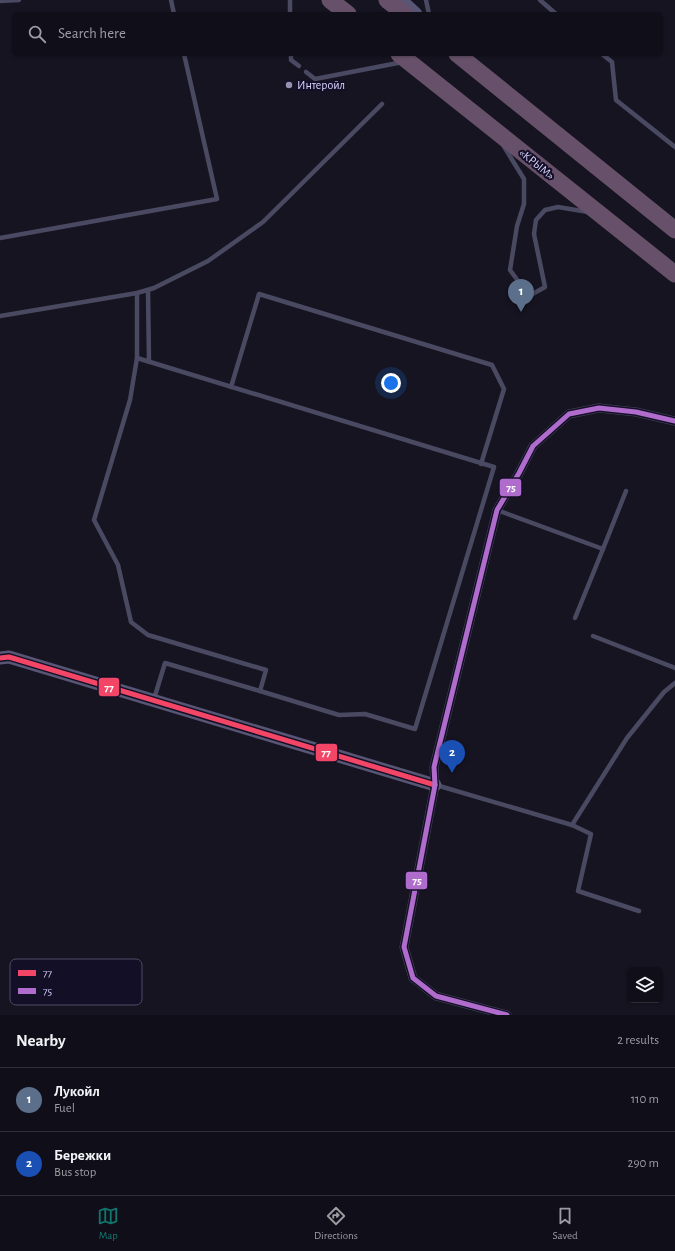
<!DOCTYPE html>
<html lang="en">
<head>
<meta charset="utf-8">
<style>
	:root { --surface:#100f19; --page:#191822; --text:#f1f3f6; --muted:#9c9ca2; --line:#302f38; --accent:#0f766e }
	body { margin:0; font-family:"Alegreya Sans",sans-serif; background:var(--page); color:var(--text) }
	.controls { position:absolute; right:12px; bottom:12px; display:grid; overflow:hidden; border-radius:6px; box-shadow:0 1px 3px #0004 }
	.controls button { width:36px; height:36px; display:grid; place-items:center; padding:0; border:0; border-bottom:1px solid var(--line); background:var(--surface); color:var(--text); font:20px sans-serif }
	.you { position:absolute; left:391px; top:383px; width:14px; height:14px; margin:-10px; border:3px solid #fff; border-radius:50%; background:#1a73e8; box-shadow:0 0 0 6px #1a73e833 }
	.badge { display:grid; place-items:center; width:26px; height:26px; border-radius:50%; background:var(--accent); color:#fff; font-size:13px; font-weight:700 }
	.pin { position:absolute; translate:-50% -33px; filter:drop-shadow(0 1px 2px #0008) }
	.pin::after { content:''; position:absolute; top:21px; width:14px; height:12px; background:inherit; clip-path:polygon(0 0,100% 0,50% 100%) }
	.list { margin:0; padding:0; list-style:none }
	h2 { display:flex; justify-content:space-between; align-items:center; height:52px; margin:0; padding:0 16px; font-size:17px }
	h2 small { font-size:13px; font-weight:400; color:var(--muted) }
	.list li { display:grid; grid-template-columns:26px 1fr auto; gap:12px; align-items:center; box-sizing:border-box; height:64px; padding:0 16px; border-top:1px solid var(--line) }
	.list b { display:block; font-size:15px; white-space:nowrap }
	.list p { margin:0; font-size:13px; white-space:nowrap; color:var(--muted) }
	.list em { font-size:13px; font-style:normal; color:var(--muted) }
	.icon { flex:none; width:22px; height:22px; fill:none; stroke:currentColor; stroke-width:2; stroke-linecap:round; stroke-linejoin:round }
	.map { position:relative; flex:none; width:675px; height:1015px; overflow:hidden }
	.search { position:absolute; background:var(--surface); box-shadow:0 1px 3px #0004; left:12px; right:12px; top:12px; height:44px; display:flex; align-items:center; gap:10px; box-sizing:border-box; padding:0 14px; border-radius:6px; color:var(--muted); font-size:15px }
	.sheet { height:180px; background:var(--surface) }
	nav { display:flex; justify-content:space-around; align-items:center; box-sizing:border-box; height:56px; border-top:1px solid var(--line); background:var(--surface); font-size:11px; color:var(--muted) }
	nav a { display:grid; justify-items:center; gap:2px }
	nav .on { color:var(--accent) }
	.map>svg:first-child { display:block }
	.lines { fill:none; stroke-linecap:round; stroke-linejoin:round }
	.lane { stroke:#4a4962; stroke-width:4.5 }
	.street { stroke:#4a4962; stroke-width:9 }
	.secondary { stroke:#575674; stroke-width:13 }
	.highway { stroke:#67516a; stroke-width:17 }
	.bus-1-casing { stroke:#130f26; stroke-width:8 }
	.bus-2-casing { stroke:#130f26; stroke-width:8 }
	.bus-1 { stroke:#f34667; stroke-width:5 }
	.bus-2 { stroke:#b06ccc; stroke-width:5 }
	.poi-dot { fill:#9591b1; stroke:#130f26; stroke-width:1.5 }
	.labels { text-anchor:middle; stroke-width:4; stroke-linejoin:round; paint-order:stroke }
	.poi-label { font-size:12px; fill:#d9d4ff; stroke:#130f26; text-anchor:start }
	.street-label { font-size:12px; fill:#d9d4ff; stroke:#130f26 }
	.key { fill:#130f26; stroke:#4e4a67; stroke-width:1 }
	.key-label { font-size:11px; fill:#d9d4ff }
	.line-badge { stroke:#130f26; stroke-width:1.5 }
	.badge-label { font-size:11px; text-anchor:middle; font-weight:bold; fill:#fff }
</style>
</head>
<body>
<div class="map">
<svg width="675" height="1015" viewBox="0 0 675 1015">
	<rect width="100%" height="100%" fill="#161421"/>
	<g class="lines">
		<g class="lane">
			<path d="M171,0l3,14"/>
			<path d="M290,0v14"/>
			<path d="M426,0l3,14"/>
			<path d="M540,0l16,14"/>
			<path d="M0,1l19,-1"/>
			<path d="M291,54v6l8,6"/>
			<path d="M602,54l10,8 4,38 59,47"/>
			<path d="M306,72l9,7 88,-17"/>
			<path d="M503,145l21,34v25l-7,22 -7,44 19,26 16,-9 -11,-53 2,-14 9,-10 13,-3 30,5"/>
			<path d="M0,238l217,-39 -33,-145"/>
			<path d="M148,290l1,72"/>
			<path d="M137,293v65l-7,42 -36,120 24,45 13,57 17,13 118,35 -6,21 -95,-28 -11,36"/>
			<path d="M0,316l137,-23 17,-5 54,-27 55,-39 119,-118"/>
			<path d="M137,358l357,109 -79,262 -50,-15 -26,1 -79,-24"/>
			<path d="M231,387l28,-93 233,71 12,24 -23,75"/>
			<path d="M497,510l106,39 23,-58"/>
			<path d="M575,618l28,-69"/>
			<path d="M593,636l82,32"/>
			<path d="M436,785l136,40 19,9 -13,57 61,20"/>
			<path d="M572,825l55,-87 37,-46 11,-9"/>
		</g>
		<path class="street" d="M507,1015l-71,-19 -23,-18 -9,-31 31,-162 -1,-18 63,-257 22,-37 14,-27 36,-32 30,-6 37,4 39,9"/>
		<g class="secondary">
			<path d="M401,0l15,14"/>
			<path d="M0,658l9,-1 426,128"/>
		</g>
		<g class="highway">
			<path d="M330,0l18,14"/>
			<path d="M387,0l18,14"/>
			<path d="M399,54l276,220"/>
			<path d="M457,54l218,176"/>
		</g>
		<defs>
			<path id="bus-1" d="M0,658l9,-1 426,128"/>
			<path id="bus-2" d="M507,1015l-71,-19 -23,-18 -9,-31 31,-162 -1,-18 63,-257 22,-37 14,-27 36,-32 30,-6 37,4 39,9"/>
		</defs>
		<use href="#bus-1" class="bus-1-casing"/>
		<use href="#bus-2" class="bus-2-casing"/>
		<use href="#bus-1" class="bus-1"/>
		<use href="#bus-2" class="bus-2"/>
	</g>
	<circle class="poi-dot" cx="289" cy="85" r="4"/>
	<g class="labels">
		<g class="poi-label">
			<text x="297" y="89">Интеройл</text>
		</g>
		<g class="street-label">
			<text transform="translate(537 164) rotate(39)" y="4">«КРЫМ»</text>
		</g>
	</g>
	<rect x="10" y="959" width="132" height="46" rx="6" class="key"/>
	<rect x="18" y="970" width="18" height="6" fill="#f34667"/>
	<rect x="18" y="988" width="18" height="6" fill="#b06ccc"/>
	<g class="key-label">
		<text x="43" y="977">77</text>
		<text x="43" y="995">75</text>
	</g>
	<g class="line-badge">
		<rect x="499" y="478" width="23" height="19" rx="4" fill="#b06ccc"/>
		<rect x="98" y="677" width="22" height="20" rx="4" fill="#f34667"/>
		<rect x="315" y="743" width="23" height="19" rx="4" fill="#f34667"/>
		<rect x="405" y="871" width="23" height="19" rx="4" fill="#b06ccc"/>
	</g>
	<g class="badge-label">
		<text x="511" y="491">75</text>
		<text x="109" y="691">77</text>
		<text x="326" y="756">77</text>
		<text x="417" y="884">75</text>
	</g>
</svg>
<div class="controls">
<button><svg class="icon" aria-label="layers" viewBox="0 0 24 24"><path d="M12 4l9 5-9 5-9-5zM3 14l9 5 9-5"/></svg></button>
</div>
<div class="you"></div>
<div class="pin badge" style="left:521px;top:312px;background:#5c6f8a">1</div>
<div class="pin badge" style="left:452px;top:773px;background:#1a4fb4">2</div>
<div class="search"><svg class="icon" aria-label="search" viewBox="0 0 24 24"><circle cx="10" cy="10" r="6"/><path d="M15 15l6 6"/></svg>Search here</div>
</div>
<section class="sheet">
<h2>Nearby<small>2 results</small></h2>
<ul class="list">
<li><span class="badge" style="background:#5c6f8a">1</span><div><b>Лукойл</b><p>Fuel</p></div><em>110 m</em></li>
<li><span class="badge" style="background:#1a4fb4">2</span><div><b>Бережки</b><p>Bus stop</p></div><em>290 m</em></li>
</ul>
</section>
<nav>
<a class="on"><svg class="icon" aria-label="map" viewBox="0 0 24 24"><path d="M3 6l6-2 6 2 6-2v14l-6 2-6-2-6 2zM9 4v14M15 6v14"/></svg>Map</a>
<a><svg class="icon" aria-label="directions" viewBox="0 0 24 24"><path d="M12 3l9 9-9 9-9-9zM9 14v-3h6M13 9l2 2-2 2"/></svg>Directions</a>
<a><svg class="icon" aria-label="saved" viewBox="0 0 24 24"><path d="M7 4h10v16l-5-4-5 4z"/></svg>Saved</a>
</nav>
</body>
</html>
